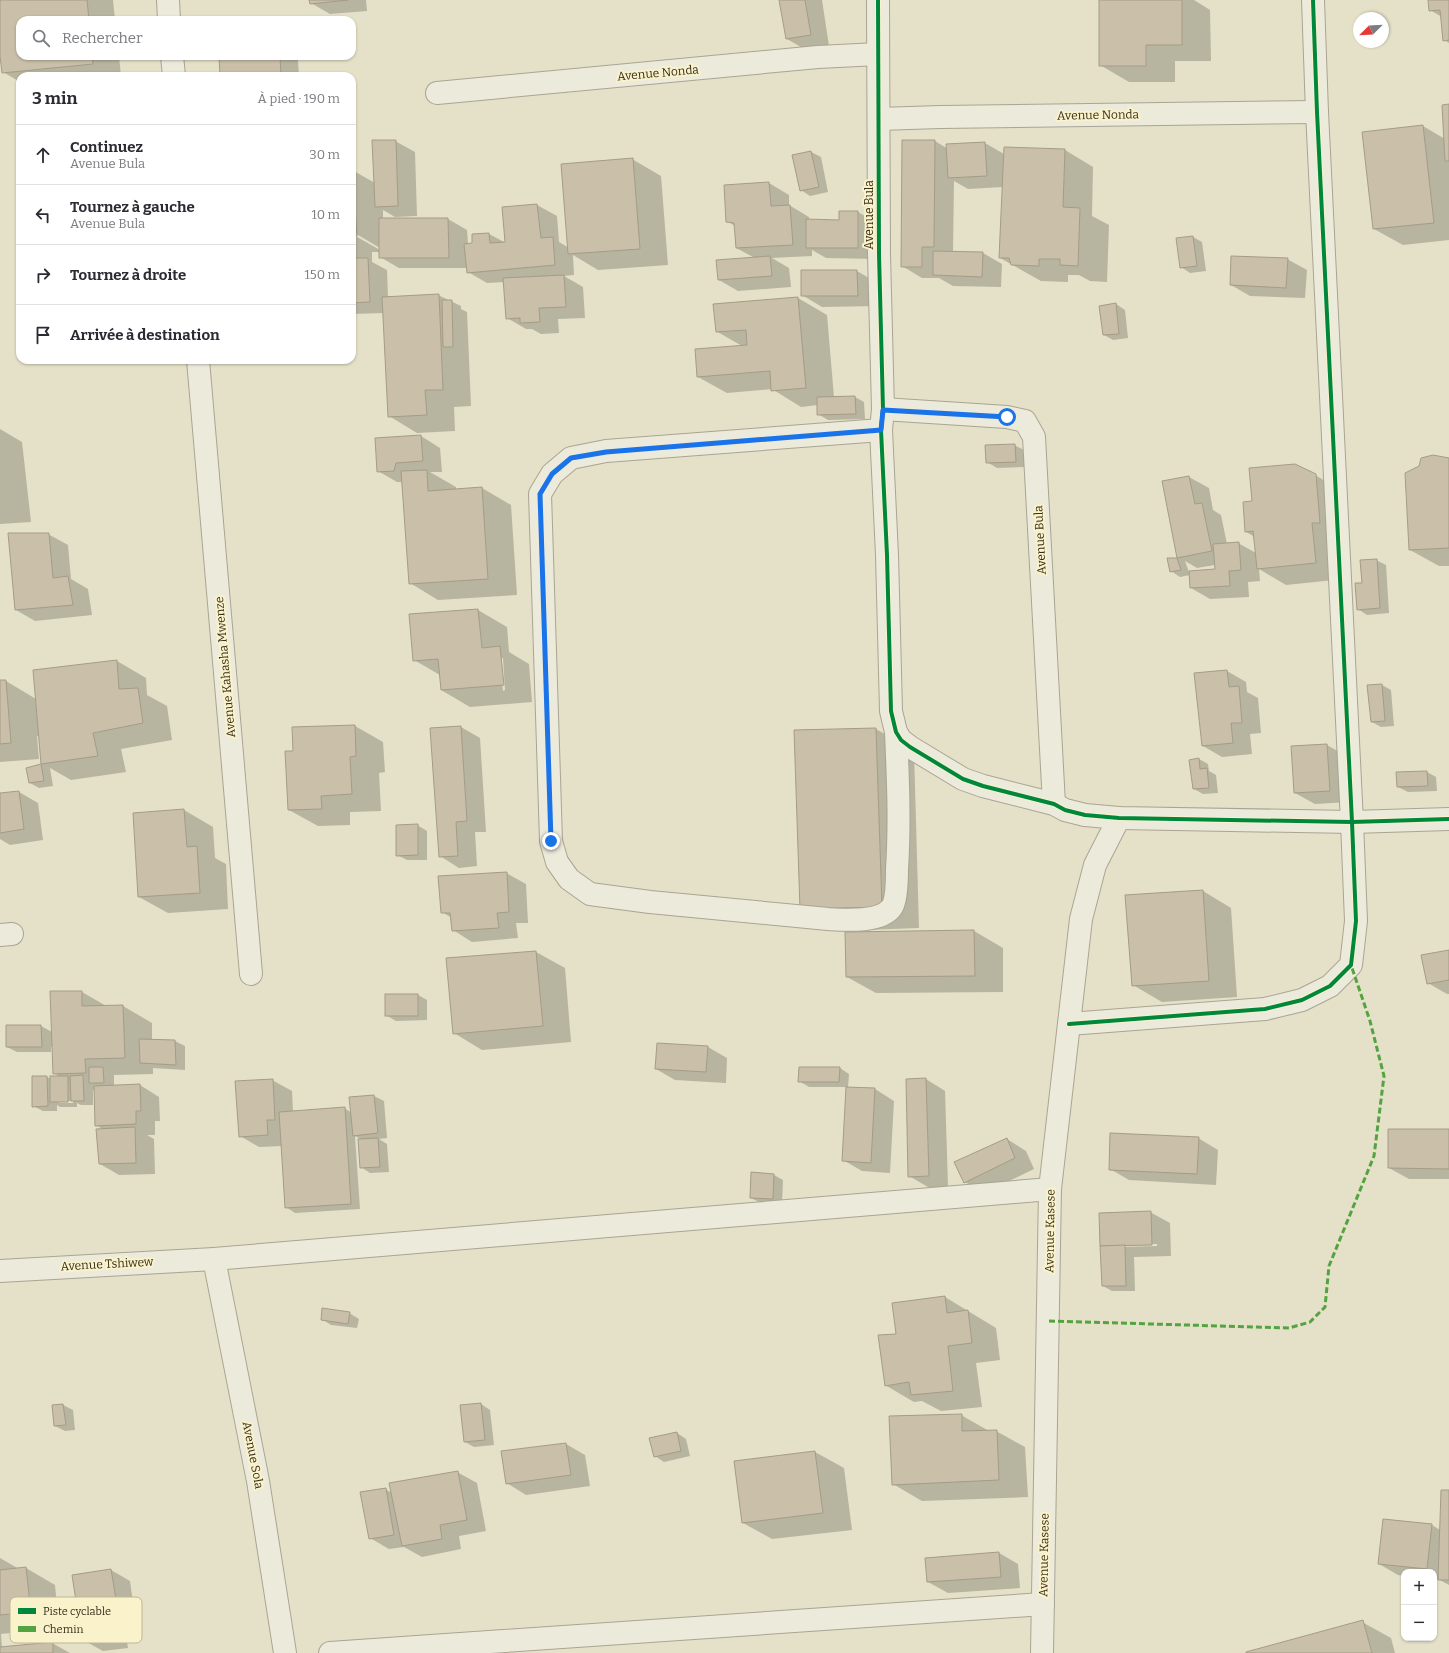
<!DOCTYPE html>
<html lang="fr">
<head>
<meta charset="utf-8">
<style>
	:root { --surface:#fff; --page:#f2f2f3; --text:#2b2b33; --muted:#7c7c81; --line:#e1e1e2 }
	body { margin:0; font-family:Bitter,serif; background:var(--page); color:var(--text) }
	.controls { position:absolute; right:12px; bottom:12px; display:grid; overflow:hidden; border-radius:8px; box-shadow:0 1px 3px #0004 }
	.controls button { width:36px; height:36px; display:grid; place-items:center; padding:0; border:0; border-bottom:1px solid var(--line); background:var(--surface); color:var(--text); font:20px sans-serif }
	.compass { position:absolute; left:1353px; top:12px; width:36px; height:36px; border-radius:50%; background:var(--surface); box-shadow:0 1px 3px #0004; rotate:246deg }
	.stop { position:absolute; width:12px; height:12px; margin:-9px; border:3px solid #1a73e8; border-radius:50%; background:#fff }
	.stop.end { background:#1a73e8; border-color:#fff; box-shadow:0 1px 4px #0008 }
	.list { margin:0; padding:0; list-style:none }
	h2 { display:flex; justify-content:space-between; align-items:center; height:52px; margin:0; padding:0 16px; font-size:17px }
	h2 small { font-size:13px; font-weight:400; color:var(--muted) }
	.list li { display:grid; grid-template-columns:26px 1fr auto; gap:12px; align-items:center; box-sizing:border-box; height:60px; padding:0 16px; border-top:1px solid var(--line) }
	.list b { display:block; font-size:15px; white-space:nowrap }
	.list p { margin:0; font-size:13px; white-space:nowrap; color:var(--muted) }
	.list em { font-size:13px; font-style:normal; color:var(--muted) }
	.icon { flex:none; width:22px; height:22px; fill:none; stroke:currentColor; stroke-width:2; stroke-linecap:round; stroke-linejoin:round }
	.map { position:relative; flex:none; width:1449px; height:1653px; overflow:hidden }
	.search { position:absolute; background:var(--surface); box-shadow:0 1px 3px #0004; left:16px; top:16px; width:340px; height:44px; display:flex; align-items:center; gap:10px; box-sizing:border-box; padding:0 14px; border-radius:12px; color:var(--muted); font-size:15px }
	.panel { position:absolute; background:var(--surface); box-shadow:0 1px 3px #0004; left:16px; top:72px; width:340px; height:292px; border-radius:12px }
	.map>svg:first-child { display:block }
	.shadow { fill:#0003; fill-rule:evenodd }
	.building { fill:#cabfa8; stroke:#a59c88 }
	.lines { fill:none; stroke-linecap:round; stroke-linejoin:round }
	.minor-casing { stroke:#aaa492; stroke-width:24 }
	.minor { stroke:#eceadb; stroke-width:22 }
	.quiet { stroke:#53a440; stroke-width:3; stroke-dasharray:6 3; stroke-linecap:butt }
	.cycleway-casing { stroke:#f9f2cb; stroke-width:6 }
	.cycleway { stroke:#00873e; stroke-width:4 }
	.route { stroke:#1a73e8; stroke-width:5 }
	.labels { text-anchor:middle; stroke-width:4; stroke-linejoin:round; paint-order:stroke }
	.street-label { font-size:12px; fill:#382d1a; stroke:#f9f2cb }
	.key { fill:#f9f2cb; stroke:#bfb796; stroke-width:1 }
	.key-label { font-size:11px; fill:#382d1a }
</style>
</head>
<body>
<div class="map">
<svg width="1449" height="1653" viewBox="0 0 1449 1653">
	<rect width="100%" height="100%" fill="#e5e1c8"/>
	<g class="shadow">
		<path d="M0,0h113l2,20h-95v36h99l2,20h-101v6l-17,-10 -3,-26z"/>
		<path d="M310,0h56l1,11 -37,3 -19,-11z"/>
		<path d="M780,0h42l7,46 -23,4 -19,-11z"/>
		<path d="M1100,0h94l16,10 1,51h-36v21h-46l-29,-17z"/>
		<path d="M1429,0h20v43l-5,-3 -2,-23 -12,-7z"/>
		<path d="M220,56h72l6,4 1,16h-78z"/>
		<path d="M1449,105v135l-46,5 -29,-16 49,-103 22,13z"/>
		<path d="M395,141l20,11 2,64 -22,1 -12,-7v9h65l19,11 1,14h5l16,-10 17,9 -3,-35 34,-3 20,11 2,26 10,6 63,-89 29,17 7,89 -70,5 -25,-15 1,20 -10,1 19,11 2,31 -27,1 1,14 -18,1 -9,-5h-6l-19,-11 -2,-36 -18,1 -19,-11v-4h-69l-19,-11v-5h-8v10l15,8 1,28 50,-3 23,11v3l6,3 4,94 -17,1 1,24 -38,2 -28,-17 -5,-103 -32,1v-144l23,13zM353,232l27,16v2l-28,-16z"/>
		<path d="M935,141l13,8 -1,-4 38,-2 19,11 61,-4 28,17 -1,49 17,9 -2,57 -17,-1 -11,-6h-11v7l-27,-1 -41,-23 3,-71 -35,2 -14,-8 -1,71 30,1 19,11 -1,23 -48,-1 -14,-8h-17l-20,-12z"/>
		<path d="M811,152l10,5 7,35 -18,4 -9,-6 -7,-35z"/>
		<path d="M769,183l20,12v10l20,12v3l31,1 18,-9 19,11v36l-51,-1 -14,-8v6l-40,2 17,10 2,19 -53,4 -19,-11 36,-22 -19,-10 -1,-22 -8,-5 -2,-35z"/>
		<path d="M1193,237l9,5 4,29 -16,2 -9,-6z"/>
		<path d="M1287,259l20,11 -2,28 -55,-2 -19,-11z"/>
		<path d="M857,271l19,11 1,24 -55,1 -20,-12z"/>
		<path d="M798,298l29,17 7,82h21l9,5 1,17 -37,1 -10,-6v-9l-17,2 -29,-18 -45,4 -29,-16 44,-31 -26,-15z"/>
		<path d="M1116,304l9,6 3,28 -15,2 -9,-5z"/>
		<path d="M0,429l22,13 9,80 -31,2z"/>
		<path d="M421,436l19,12 2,24h-12l26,15v3l26,-2 29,17 6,90 -79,5 -28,-17 -7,-101h-6l-19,-11z"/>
		<path d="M1014,445l10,5 1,17 -28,1 -10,-6z"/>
		<path d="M1449,459v107h-10l-29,-16z"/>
		<path d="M1315,475l29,17v87l-58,6 -27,-16 1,12 -12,1 1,15 -39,2 -19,-11 -1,-13 -10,2 -9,-6 -3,-12h10l-15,-77 26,-5 20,11 4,22 8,5 6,29 11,-1 18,10 -1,-16 -9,-5zM1185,561l12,7 18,-3 1,5 -27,2z"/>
		<path d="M48,534l20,11 3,34 17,10 4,26 -57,6 -19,-11z"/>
		<path d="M1376,560l10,5 3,48 -22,2 -9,-6 5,-25z"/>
		<path d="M478,610l29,17 2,25 20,12 3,38 -62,5 -29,-17 -1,-15 -26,-15zM500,658h3l2,32 -2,1z"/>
		<path d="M117,661l29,17 1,17 20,11 5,34 -51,9 5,23 -55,8 -21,-12 3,18 -14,2 -9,-5 -3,-14 15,-4 -3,-29h-2l2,23 -39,3v-81h6l30,18z"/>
		<path d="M1227,671l19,11 1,10 11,6 3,35 -11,1 2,20 -30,3 -19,-11z"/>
		<path d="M1382,685l9,5 3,36 -13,1 -9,-5z"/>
		<path d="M355,726l28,16 2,30 -6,1 2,38 -31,1v13l-32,1 -29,-16 5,-58z"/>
		<path d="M461,727l19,11 6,94h-11l2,34 -18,2 -19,-12z"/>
		<path d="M876,729l38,22 5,177 -80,3 -38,-22z"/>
		<path d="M1327,745l19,11 3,46 -34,2 -20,-11z"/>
		<path d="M1199,759l9,5 1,7 7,4 2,18 -15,1 -9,-5z"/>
		<path d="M1427,772l9,5 1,14 -29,1 -10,-5 -1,-14z"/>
		<path d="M19,792l19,11 5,37 -33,5 -10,-6v-45z"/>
		<path d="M184,810l29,17 2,31 11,6 2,45 -60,4 -29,-16z"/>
		<path d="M417,825l10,6v29h-20l-10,-5z"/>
		<path d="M506,873l20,11 2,39h-12l2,15 -46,4 -19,-12 -1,-12 -10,-6z"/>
		<path d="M1203,891l28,17 6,89 -75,5 -29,-17z"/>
		<path d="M974,931l29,17v44l-127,1 -29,-16z"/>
		<path d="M1449,951v43h-2l-19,-11z"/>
		<path d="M536,952l29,16 6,74 -89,8 -28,-17z"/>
		<path d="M82,992l26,15 15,-1 29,17v17l23,1 10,5v24l-32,-2v6l-39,1v11l26,-1 19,12 1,24h-5v14h-8l7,4 1,35 -36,1 -19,-11 4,-34 -8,-5 -1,-35h-2v15h-12l-4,-2v4h-17l-3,-2v6h-14l-10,-5v-29h14l4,2 9,-2 -6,-4 -1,-26h-2v5h-34l-10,-5v-21h34l11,6zM59,1101h14v2h-14z"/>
		<path d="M418,995l9,5v20l-31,1 -10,-6z"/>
		<path d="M708,1047l19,11 -1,25 -51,-3 -19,-11z"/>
		<path d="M840,1068l9,6 -1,14 27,1 19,12 -4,72 -28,-2 -19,-11 4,-73h-38l-10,-6z"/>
		<path d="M926,1079l19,12 3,96h-20l-19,-11z"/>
		<path d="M272,1080l20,11 1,21 51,-4 8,5 -2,-15 24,-2 10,5 3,37 -8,1 8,5 2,28 -19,1 -9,-6 1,-27 -7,-4 5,73 -65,4 -9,-6 -4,-61 -23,1 -19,-11z"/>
		<path d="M1449,1130v49h-40l-20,-11z"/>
		<path d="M1198,1138l20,12 -2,35 -87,-5 -19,-11z"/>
		<path d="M1007,1139l19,12 8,18 -50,24 -19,-11z"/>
		<path d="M774,1175l9,5 -1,24 -21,-1 -10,-5z"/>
		<path d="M1150,1212l20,11 1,33 -37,1 1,34h-23l-9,-5 -3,-72zM1157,1244v2l-42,1v-2z"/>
		<path d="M945,1297l51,31 4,32 -24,3 6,44 -41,4 -19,-10 -8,1 -29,-17 12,-51z"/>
		<path d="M349,1313l10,6 -2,9 -26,-3 -9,-6z"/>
		<path d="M481,1404l9,6 4,35 -20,2 -9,-5z"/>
		<path d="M63,1405l10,5 2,20 -10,1 -10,-5 -2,-20z"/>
		<path d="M961,1415l28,16h7l29,16 3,50 -106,4 -29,-17z"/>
		<path d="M677,1433l9,6 4,17 -26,6 -9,-6z"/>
		<path d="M566,1444l19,11 5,31 -64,9 -19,-12z"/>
		<path d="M815,1452l29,16 8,62 -80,9 -29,-16 -8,-61z"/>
		<path d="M457,1472l20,11 9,48 -27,5 2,13 -39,8 -18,-10 -15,2 -19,-11 15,-49 7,4z"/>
		<path d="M1449,1491v94l-11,-6h-4v-7h-30v4l-6,-1 -19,-11 53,-39 8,5z"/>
		<path d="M999,1553l19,11 2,24 -72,5 -20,-11z"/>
		<path d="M0,1558l19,11 7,-1 29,17 4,43 -58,6 1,14 50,-5 18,10h-70z"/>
		<path d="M111,1570l19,11 4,29 -12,2 6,36 -25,3 -20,-11z"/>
		<rect x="1434" y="1596" width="1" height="36"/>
		<path d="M1362,1622l29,16 4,15h-148z"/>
	</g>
	<g class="building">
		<path d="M0,0h87l2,20h-69v36h72l1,8 -91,9 -2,-17z"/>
		<path d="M309,0h39l-38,4z"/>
		<path d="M779,0h26l6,35 -25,4z"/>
		<path d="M1099,0h83v45h-36v21h-47z"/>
		<path d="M1428,0h21v40l-6,1 -3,-31 -11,1z"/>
		<path d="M219,56h61l1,20h-61z"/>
		<path d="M1449,104v57h-4l-3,-56z"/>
		<path d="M1423,125l11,98 -61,6 -11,-97z"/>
		<path d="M372,140h24l2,66 -23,1z"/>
		<path d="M902,140h33l-1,107h-12v20h-21z"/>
		<path d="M985,142l2,34 -39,2 -2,-34z"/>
		<path d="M1004,147l61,2 -2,58 17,1 -2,58 -18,-1v-6h-21v7l-28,-1 -2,-7h-10z"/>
		<path d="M811,151l8,36 -19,4 -8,-36z"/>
		<path d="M633,158l7,91 -72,5 -7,-90z"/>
		<path d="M352,169l5,67h-5z"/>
		<path d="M769,182l2,24 19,-1 3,40 -57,3 -2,-25 -8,-1 -2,-37z"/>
		<path d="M537,204l4,34 12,-1 2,28 -88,8 -3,-29 8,-1v-9l17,-1 1,10 15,-1 -3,-35z"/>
		<path d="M839,211h19v37h-52v-29l33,1z"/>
		<path d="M379,218h69l1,40h-70z"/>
		<path d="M1193,236l4,30 -17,2 -4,-30z"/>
		<path d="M933,251l50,1 -1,25 -49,-2z"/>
		<path d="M770,256l2,20 -54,4 -2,-20z"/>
		<path d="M1231,256l57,2 -2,30 -56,-3z"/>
		<path d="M352,258h16l2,44 -18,1z"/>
		<path d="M801,270h56l1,26h-57z"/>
		<path d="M564,275l2,32 -27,1 1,14 -20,1v-5l-14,1 -3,-41z"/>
		<path d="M439,294l4,96h-18l2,25 -39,2 -6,-120z"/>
		<path d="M798,297l8,91 -35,3 -1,-20 -73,6 -2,-28 52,-4 -1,-15 -30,2 -3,-28z"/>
		<path d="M442,300h10l1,47h-10z"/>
		<path d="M1116,303l3,31 -16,1 -4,-29z"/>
		<path d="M855,396l1,18 -39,1v-18z"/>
		<path d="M421,435l2,26 -27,2 -2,8 -17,1 -2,-34z"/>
		<path d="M1015,444l1,18 -30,1 -1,-18z"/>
		<path d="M1433,455l16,3v90l-40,2 -4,-77 14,-7 2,-8z"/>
		<path d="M1295,464l21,10 4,49h-8l4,40 -59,6 -4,-38 -8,1 -2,-30 9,-1 -3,-33z"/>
		<path d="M427,470l1,21 54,-4 6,92 -79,5 -8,-113z"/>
		<path d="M1189,476l6,28 7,-1 10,48 -35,7 -15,-77z"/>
		<path d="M8,533h41l4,45 15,-2 5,29 -58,5z"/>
		<path d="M1239,542l2,28 -12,1 1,15 -40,2 -1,-17 26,-2 -2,-25z"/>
		<path d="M1167,558h10l4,12 -11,2z"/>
		<path d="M1377,559l3,49 -23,2 -2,-27h7l-2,-23z"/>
		<path d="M478,609l4,39 18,-2 4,39 -63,5 -3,-31 -25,2 -4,-47z"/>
		<path d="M117,660l2,29 19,-1 5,35 -50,10 5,23 -57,8 -8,-94z"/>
		<path d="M1227,670l2,17 10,-1 3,37h-11l2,20 -31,3 -8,-73z"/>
		<path d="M0,680h6l5,63 -11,1z"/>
		<path d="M1382,684l3,37 -14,1 -4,-37z"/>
		<path d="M355,725l1,31 -6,1 2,37 -31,2 1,13 -34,1 -3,-59h8l-1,-24z"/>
		<path d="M461,726l6,95 -11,1 2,34 -19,1 -9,-129z"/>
		<path d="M876,728l6,179 -82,2 -6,-179z"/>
		<path d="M1327,744l3,47 -36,2 -3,-47z"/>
		<path d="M1199,758l1,11 7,-1 2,20 -16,1 -4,-29z"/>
		<path d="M41,764l3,17 -15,2 -3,-15z"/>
		<path d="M1427,771l1,15 -31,1 -1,-15z"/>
		<path d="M19,791l5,38 -24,4v-40z"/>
		<path d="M184,809l3,38 10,-1 3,47 -62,4 -5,-84z"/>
		<path d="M418,824v31l-22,1v-31z"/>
		<path d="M507,872l2,40 -12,1 2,15 -47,3 -2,-18h-9l-3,-37z"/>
		<path d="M1203,890l6,91 -77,5 -7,-91z"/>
		<path d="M974,930l1,46 -129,1 -1,-45z"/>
		<path d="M1449,950v30l-22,4 -6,-29z"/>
		<path d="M536,951l7,75 -90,8 -7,-76z"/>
		<path d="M50,991h32v15l41,-1 2,53 -40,1 1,14 -33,1z"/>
		<rect x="385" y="994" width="33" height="22"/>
		<path d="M6,1025h35l1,22h-36z"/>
		<path d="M139,1039l36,1 1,25 -36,-2z"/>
		<path d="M657,1043l51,3 -2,26 -51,-3z"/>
		<path d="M89,1067h14l1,16h-15z"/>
		<path d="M799,1067h41l-1,15h-41z"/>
		<path d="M83,1075l1,26h-13l-1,-25z"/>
		<path d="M32,1076h15l1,30 -16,1z"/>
		<rect x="50" y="1076" width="18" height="26"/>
		<path d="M926,1078l3,98 -21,1 -2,-98z"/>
		<path d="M273,1079l2,41h-8l1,15 -29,2 -4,-56z"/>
		<path d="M140,1084l1,27h-5v13l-41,2 -1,-40z"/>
		<path d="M846,1087l29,1 -4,75 -29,-2z"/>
		<path d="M374,1095l4,38 -25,3 -4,-39z"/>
		<path d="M345,1107l6,97 -66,4 -6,-96z"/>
		<path d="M135,1127l1,36 -37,1 -3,-35z"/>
		<path d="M1388,1129h61v40l-61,-1z"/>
		<path d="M1110,1133l89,4 -2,37 -88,-4z"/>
		<path d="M378,1138l2,29 -20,1 -2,-29z"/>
		<path d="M1007,1138l8,20 -51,25 -10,-21z"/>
		<path d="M751,1172l23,2 -1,25 -23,-1z"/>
		<path d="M1151,1211l1,34 -52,1 -1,-33z"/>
		<path d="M1125,1245l1,41h-24l-2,-40z"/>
		<path d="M945,1296l2,17 21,-3 4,33 -24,3 5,45 -42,4 -2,-13 -24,4 -7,-51 18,-1 -4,-31z"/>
		<path d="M322,1308l28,4 -2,12 -27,-4z"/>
		<path d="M481,1403l4,37 -21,2 -4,-37z"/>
		<path d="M63,1404l3,21 -12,1 -2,-21z"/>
		<path d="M962,1414v17l35,-1 2,50 -107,5 -3,-69z"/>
		<path d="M677,1432l4,19 -27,6 -5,-19z"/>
		<path d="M566,1443l5,32 -65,9 -5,-33z"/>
		<path d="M815,1451l8,62 -81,10 -8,-62z"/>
		<path d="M458,1471l9,49 -27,5 2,14 -40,7 -13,-63z"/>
		<path d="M386,1488l8,47 -25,4 -9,-47z"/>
		<path d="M1441,1490h8v90h-11z"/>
		<path d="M1383,1519l49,5 -5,45 -49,-5z"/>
		<path d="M999,1552l2,25 -74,5 -2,-24z"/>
		<path d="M26,1567l5,45 -31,3v-45z"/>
		<path d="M111,1569l5,30 -13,2 6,36 -27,3 -10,-65z"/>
		<path d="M1363,1620l9,33h-126v-1z"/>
		<path d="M53,1642v11h-53v-6z"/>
	</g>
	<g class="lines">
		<defs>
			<g id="minor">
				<path d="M168,0l1,20"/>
				<path d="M878,0l1,254 4,155 -2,21 6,125 4,156 5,21 5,8 9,7 53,32 20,7 71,18 11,6 20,5 34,3 233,4 97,-3"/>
				<path d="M172,56l2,20"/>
				<path d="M437,93l381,-36 60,-3"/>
				<path d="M879,119l61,-2 377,-5"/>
				<path d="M198,360l53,614"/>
				<path d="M883,409l124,8 18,4 9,16 20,367"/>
				<path d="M881,430l-275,21 -35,7 -19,16 -12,20 11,347 6,21 12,17 21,15 60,8 178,17c17,1 53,4 64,-12 5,-8 5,-28 5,-38 3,-46 1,-91 -1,-137"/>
				<path d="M0,935l12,-1"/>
				<path d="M1069,1024l196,-15 37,-9 28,-14 21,-21 5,-44 -4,-99 -35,-710 -4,-112"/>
				<path d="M214,1259l44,222 27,172"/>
				<path d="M0,1271l214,-12 836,-70"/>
				<path d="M330,1653l713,-49"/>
				<path d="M1042,1653l8,-464 31,-270 14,-54 24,-47"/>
			</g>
		</defs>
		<use href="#minor" class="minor-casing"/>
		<use href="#minor" class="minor"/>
		<path class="quiet" d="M1049,1321l240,7 21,-6 15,-15 4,-41 45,-110 10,-80 -14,-55 -19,-56"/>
		<defs>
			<g id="cycleway">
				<path d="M878,0l1,254 4,155 -2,21 6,125 4,156 5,21 5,8 9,7 53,32 20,7 71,18 11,6 20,5 34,3 233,4 97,-3"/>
				<path d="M1069,1024l196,-15 37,-9 28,-14 21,-21 5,-44 -4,-99 -35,-710 -4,-112"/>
			</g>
		</defs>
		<use href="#cycleway" class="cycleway-casing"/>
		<use href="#cycleway" class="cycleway"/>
	</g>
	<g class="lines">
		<path class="route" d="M551,841l-11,-347 12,-20 19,-16 35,-6 275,-22 2,-20 124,7"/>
	</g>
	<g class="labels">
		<g class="street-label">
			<text transform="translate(658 73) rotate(-5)" y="4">Avenue Nonda</text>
			<text transform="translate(1098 115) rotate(-1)" y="4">Avenue Nonda</text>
			<text transform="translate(869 215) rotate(-90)" y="4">Avenue Bula</text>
			<text transform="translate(1040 540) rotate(-93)" y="4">Avenue Bula</text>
			<text transform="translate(225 667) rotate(-95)" y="4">Avenue Kahasha Mwenze</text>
			<text transform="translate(1050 1231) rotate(-89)" y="4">Avenue Kasese</text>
			<text transform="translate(107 1264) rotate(-3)" y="4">Avenue Tshiwew</text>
			<text transform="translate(253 1455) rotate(79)" y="4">Avenue Sola</text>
			<text transform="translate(1044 1555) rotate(-89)" y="4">Avenue Kasese</text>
		</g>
	</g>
	<rect x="10" y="1597" width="132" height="46" rx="6" class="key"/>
	<rect x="18" y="1608" width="18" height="6" fill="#00873e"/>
	<rect x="18" y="1626" width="18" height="6" fill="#53a440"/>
	<g class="key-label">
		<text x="43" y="1615">Piste cyclable</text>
		<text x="43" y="1633">Chemin</text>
	</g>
</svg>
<div class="controls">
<button>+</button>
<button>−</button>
</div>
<svg class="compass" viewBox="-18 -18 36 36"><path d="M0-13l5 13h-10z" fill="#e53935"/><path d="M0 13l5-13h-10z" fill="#7c7c81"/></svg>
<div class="stop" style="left:1007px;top:417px"></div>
<div class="stop end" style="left:551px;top:841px"></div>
<div class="search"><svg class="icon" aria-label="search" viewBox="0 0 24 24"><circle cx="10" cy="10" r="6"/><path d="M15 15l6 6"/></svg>Rechercher</div>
<section class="panel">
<h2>3 min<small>À pied · 190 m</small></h2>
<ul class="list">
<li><svg class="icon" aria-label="ahead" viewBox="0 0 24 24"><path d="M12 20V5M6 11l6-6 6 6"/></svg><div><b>Continuez</b><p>Avenue Bula</p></div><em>30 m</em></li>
<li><svg class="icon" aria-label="left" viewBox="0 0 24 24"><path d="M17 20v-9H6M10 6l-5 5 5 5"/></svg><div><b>Tournez à gauche</b><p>Avenue Bula</p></div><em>10 m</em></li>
<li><svg class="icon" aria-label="right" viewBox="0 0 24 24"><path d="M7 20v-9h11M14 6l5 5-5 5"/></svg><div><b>Tournez à droite</b></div><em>150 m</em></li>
<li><svg class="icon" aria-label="arrive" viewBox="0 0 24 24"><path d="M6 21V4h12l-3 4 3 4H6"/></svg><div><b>Arrivée à destination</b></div></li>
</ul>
</section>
</div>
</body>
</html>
